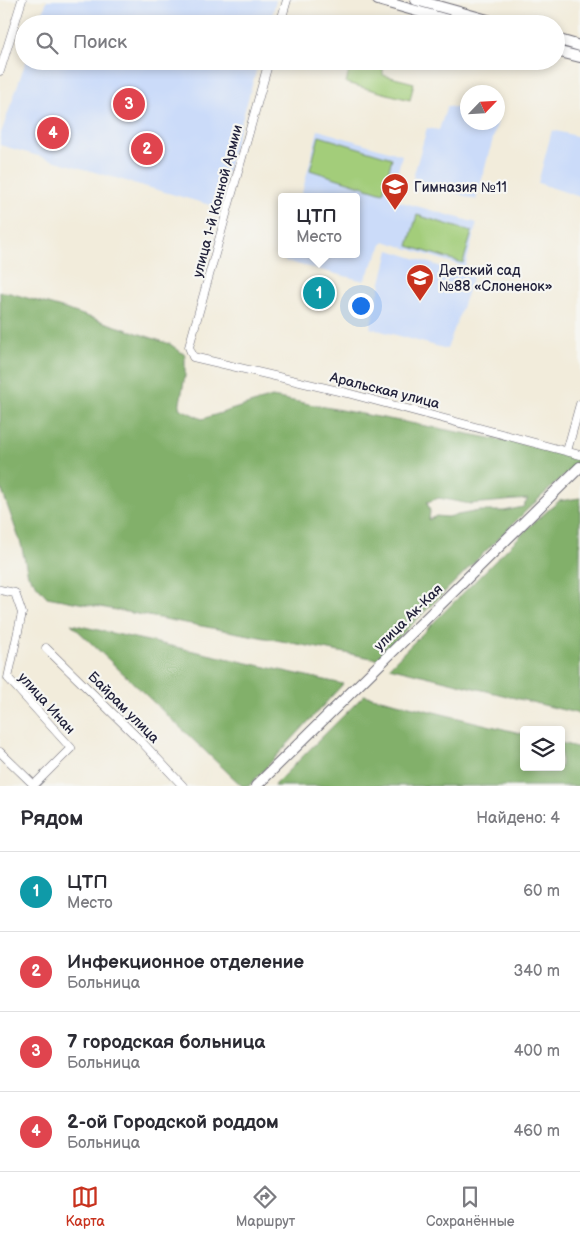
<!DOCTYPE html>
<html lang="ru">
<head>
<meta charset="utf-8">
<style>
	:root { --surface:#fff; --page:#f7f7f7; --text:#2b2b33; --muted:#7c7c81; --line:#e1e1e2; --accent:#c8321e }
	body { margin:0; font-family:"Balsamiq Sans",sans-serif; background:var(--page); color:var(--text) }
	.controls { position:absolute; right:15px; bottom:15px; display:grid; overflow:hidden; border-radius:5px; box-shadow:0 2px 8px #0003 }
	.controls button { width:45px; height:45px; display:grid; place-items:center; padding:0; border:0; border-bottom:1px solid var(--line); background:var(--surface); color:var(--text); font:25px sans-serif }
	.compass { position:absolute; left:460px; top:85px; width:45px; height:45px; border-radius:50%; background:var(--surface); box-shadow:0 2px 8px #0003; rotate:65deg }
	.you { position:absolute; left:360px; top:305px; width:18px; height:18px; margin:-12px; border:4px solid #fff; border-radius:50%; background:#1a73e8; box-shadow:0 0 0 8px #1a73e833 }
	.badge { display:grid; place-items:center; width:32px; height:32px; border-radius:50%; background:var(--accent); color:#fff; font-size:16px; font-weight:700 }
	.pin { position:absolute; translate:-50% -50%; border:2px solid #fff; box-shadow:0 1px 5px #0006 }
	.popup { position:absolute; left:278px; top:193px; width:82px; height:65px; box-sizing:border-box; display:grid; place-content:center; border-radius:5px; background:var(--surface); filter:drop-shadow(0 1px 4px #0005); font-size:16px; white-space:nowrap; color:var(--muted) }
	.popup b { font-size:19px; color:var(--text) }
	.popup::after { content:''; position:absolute; left:50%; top:100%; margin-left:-10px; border:10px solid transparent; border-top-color:var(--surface) }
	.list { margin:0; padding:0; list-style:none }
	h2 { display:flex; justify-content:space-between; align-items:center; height:65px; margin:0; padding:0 20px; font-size:21px }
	h2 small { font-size:16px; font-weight:400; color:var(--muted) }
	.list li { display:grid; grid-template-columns:32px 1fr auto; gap:15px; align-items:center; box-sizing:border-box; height:80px; padding:0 20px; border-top:1px solid var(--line) }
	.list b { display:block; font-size:19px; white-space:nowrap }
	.list p { margin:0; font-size:16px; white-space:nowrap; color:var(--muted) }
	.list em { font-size:16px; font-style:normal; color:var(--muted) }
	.icon { flex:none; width:28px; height:28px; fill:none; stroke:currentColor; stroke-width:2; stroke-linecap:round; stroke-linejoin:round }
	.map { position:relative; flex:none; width:580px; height:786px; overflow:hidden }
	.search { position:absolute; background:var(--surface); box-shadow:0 2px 8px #0003; left:15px; right:15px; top:15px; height:55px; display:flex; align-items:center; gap:12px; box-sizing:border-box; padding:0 18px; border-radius:28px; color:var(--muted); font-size:19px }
	.sheet { height:385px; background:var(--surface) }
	nav { display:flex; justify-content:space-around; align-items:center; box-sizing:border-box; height:70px; border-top:1px solid var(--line); background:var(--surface); font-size:14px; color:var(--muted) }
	nav a { display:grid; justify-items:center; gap:2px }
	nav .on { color:var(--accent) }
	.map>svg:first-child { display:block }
	.built { fill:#cbdbf9 }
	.green { fill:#a3cd7a; stroke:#62785a }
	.forest { fill:#82b06a; stroke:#526952; fill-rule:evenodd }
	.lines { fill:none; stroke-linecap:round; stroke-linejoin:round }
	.minor-casing { stroke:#6b6973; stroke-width:9 }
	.major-casing { stroke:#6b6973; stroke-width:12 }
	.minor { stroke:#fff; stroke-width:8 }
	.major { stroke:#fff; stroke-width:10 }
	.labels { text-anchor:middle; stroke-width:4.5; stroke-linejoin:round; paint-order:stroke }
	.poi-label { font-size:14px; fill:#22223b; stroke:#f6f6f2; text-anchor:start }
	.street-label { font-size:14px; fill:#22223b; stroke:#f6f6f2 }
</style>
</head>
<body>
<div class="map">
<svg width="580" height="786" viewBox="0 0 580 786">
	<rect width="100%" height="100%" fill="#f6f6f2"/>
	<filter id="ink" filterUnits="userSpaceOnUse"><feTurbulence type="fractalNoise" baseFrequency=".02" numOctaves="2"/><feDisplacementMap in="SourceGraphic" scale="10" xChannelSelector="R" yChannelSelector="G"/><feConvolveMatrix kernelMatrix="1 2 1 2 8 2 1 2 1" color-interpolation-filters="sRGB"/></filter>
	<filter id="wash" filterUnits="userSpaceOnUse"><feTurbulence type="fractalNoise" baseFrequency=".0096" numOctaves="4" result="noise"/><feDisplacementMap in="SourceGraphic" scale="20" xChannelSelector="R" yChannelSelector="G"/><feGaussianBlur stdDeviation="1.12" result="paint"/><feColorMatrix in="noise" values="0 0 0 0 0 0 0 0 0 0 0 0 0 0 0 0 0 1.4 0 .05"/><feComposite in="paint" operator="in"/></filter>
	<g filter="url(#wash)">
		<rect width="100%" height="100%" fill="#f2ecdb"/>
		<g class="built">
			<path d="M47,0h229l-6,24h-231z"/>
			<path d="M26,61h233l-42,146 -217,-62v-9z"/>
			<path d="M447,106l20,4 1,12h30v-5h1l-23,83 -63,-22 14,-50 12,2z"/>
			<path d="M318,130l84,25 -11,44 86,24 -12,44 -81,-26 -20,40 -79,-20 1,-7h70v-57h-55z"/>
			<path d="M552,130l28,7v60l-42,-14z"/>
			<path d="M389,250l84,27 -26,72 -77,-21z"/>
		</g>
		<g class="green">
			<path d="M351,63l17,5 6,-3 9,2v8l31,8 -4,17 -64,-17z"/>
			<path d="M319,136l73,22 -9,35 -73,-23z"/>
			<path d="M417,215l55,17 -9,31 -55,-17z"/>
		</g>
		<g class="forest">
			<path d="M0,292l10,1 55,16 105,35 15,11v21l-6,32 23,11 70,-22 308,58v6l-50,46 -153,152 -330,-62 -19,-22 -7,-31 -21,-59zM439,498l31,6 58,-5 -5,8 -19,4h-25l-32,6 -11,-1 -7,4 1,-9 -3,-9z"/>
			<path d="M580,498v216l-191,-47 143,-143 27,-23z"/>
			<path d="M71,624l272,60 -94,102h-7z"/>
			<path d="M364,695l160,39v33h37v-24l19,5v38h-307z"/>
		</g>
	</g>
	<g filter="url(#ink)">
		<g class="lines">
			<defs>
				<g id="minor">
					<path d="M280,24l7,-24"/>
					<path d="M269,61l-80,286 4,10 154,36 233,62"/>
					<path d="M0,71l22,-71"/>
					<path d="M567,451l13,-47"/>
					<path d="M0,590l15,3 7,20 -14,65 63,70 -38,38"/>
					<path d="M46,648l93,91 44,47"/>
					<path d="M0,752l34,33"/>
				</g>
				<g id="major">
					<path d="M378,0l84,24"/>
					<path d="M416,0l86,24"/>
					<path d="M556,39l24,7"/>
					<path d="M556,51l24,6"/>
					<path d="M256,786l324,-319"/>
				</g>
			</defs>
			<use href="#minor" class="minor-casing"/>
			<use href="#major" class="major-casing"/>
			<use href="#minor" class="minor"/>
			<use href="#major" class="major"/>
		</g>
	</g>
	<defs>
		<symbol id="school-pin" viewBox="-11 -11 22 30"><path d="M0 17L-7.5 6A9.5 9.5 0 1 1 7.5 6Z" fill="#c8321e" stroke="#f6f6f2"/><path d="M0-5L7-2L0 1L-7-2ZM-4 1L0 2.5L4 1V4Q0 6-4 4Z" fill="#fff"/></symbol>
	</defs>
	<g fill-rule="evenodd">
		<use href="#school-pin" x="379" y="171" width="32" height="43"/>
		<use href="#school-pin" x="404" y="262" width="32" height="43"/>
	</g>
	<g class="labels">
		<g class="poi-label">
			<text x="414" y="192">Гимназия №11</text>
			<text x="439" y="275">Детский сад<tspan x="439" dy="16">№88 «Слоненок»</tspan></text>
		</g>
		<g class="street-label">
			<text transform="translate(217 201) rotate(-75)" y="5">улица 1-й Конной Армии</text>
			<text transform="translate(385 390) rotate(14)" y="5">Аральская улица</text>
			<text transform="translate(408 617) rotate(-44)" y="5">улица Ак-Кая</text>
			<text transform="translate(47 703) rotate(48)" y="5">улица Инан</text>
			<text transform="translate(124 707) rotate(45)" y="5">Байрам улица</text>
		</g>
	</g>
</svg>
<div class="controls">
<button><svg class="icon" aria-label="layers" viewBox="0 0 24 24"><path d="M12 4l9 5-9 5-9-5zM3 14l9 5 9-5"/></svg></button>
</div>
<svg class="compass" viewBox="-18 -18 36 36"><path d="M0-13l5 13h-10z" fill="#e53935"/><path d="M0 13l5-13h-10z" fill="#7c7c81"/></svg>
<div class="you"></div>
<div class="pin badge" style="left:319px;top:293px;background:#0f9aa8">1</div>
<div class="popup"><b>ЦТП</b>Место</div>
<div class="pin badge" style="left:147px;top:149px;background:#e0444e">2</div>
<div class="pin badge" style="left:129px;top:104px;background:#e0444e">3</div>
<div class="pin badge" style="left:53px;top:133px;background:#e0444e">4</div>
<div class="search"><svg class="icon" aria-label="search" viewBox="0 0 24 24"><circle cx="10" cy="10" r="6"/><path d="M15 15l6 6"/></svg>Поиск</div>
</div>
<section class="sheet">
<h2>Рядом<small>Найдено: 4</small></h2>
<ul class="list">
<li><span class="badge" style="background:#0f9aa8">1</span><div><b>ЦТП</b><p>Место</p></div><em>60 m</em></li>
<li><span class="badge" style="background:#e0444e">2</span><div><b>Инфекционное отделение</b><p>Больница</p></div><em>340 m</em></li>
<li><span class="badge" style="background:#e0444e">3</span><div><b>7 городская больница</b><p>Больница</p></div><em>400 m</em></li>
<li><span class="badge" style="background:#e0444e">4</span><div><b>2-ой Городской роддом</b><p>Больница</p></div><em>460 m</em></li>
</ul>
</section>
<nav>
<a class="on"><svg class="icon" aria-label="map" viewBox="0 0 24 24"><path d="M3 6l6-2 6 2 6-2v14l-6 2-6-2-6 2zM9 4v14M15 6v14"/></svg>Карта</a>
<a><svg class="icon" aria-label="directions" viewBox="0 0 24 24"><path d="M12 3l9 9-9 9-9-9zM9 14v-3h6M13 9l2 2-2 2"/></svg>Маршрут</a>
<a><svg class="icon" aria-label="saved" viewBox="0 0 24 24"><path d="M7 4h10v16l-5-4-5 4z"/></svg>Сохранённые</a>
</nav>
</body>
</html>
